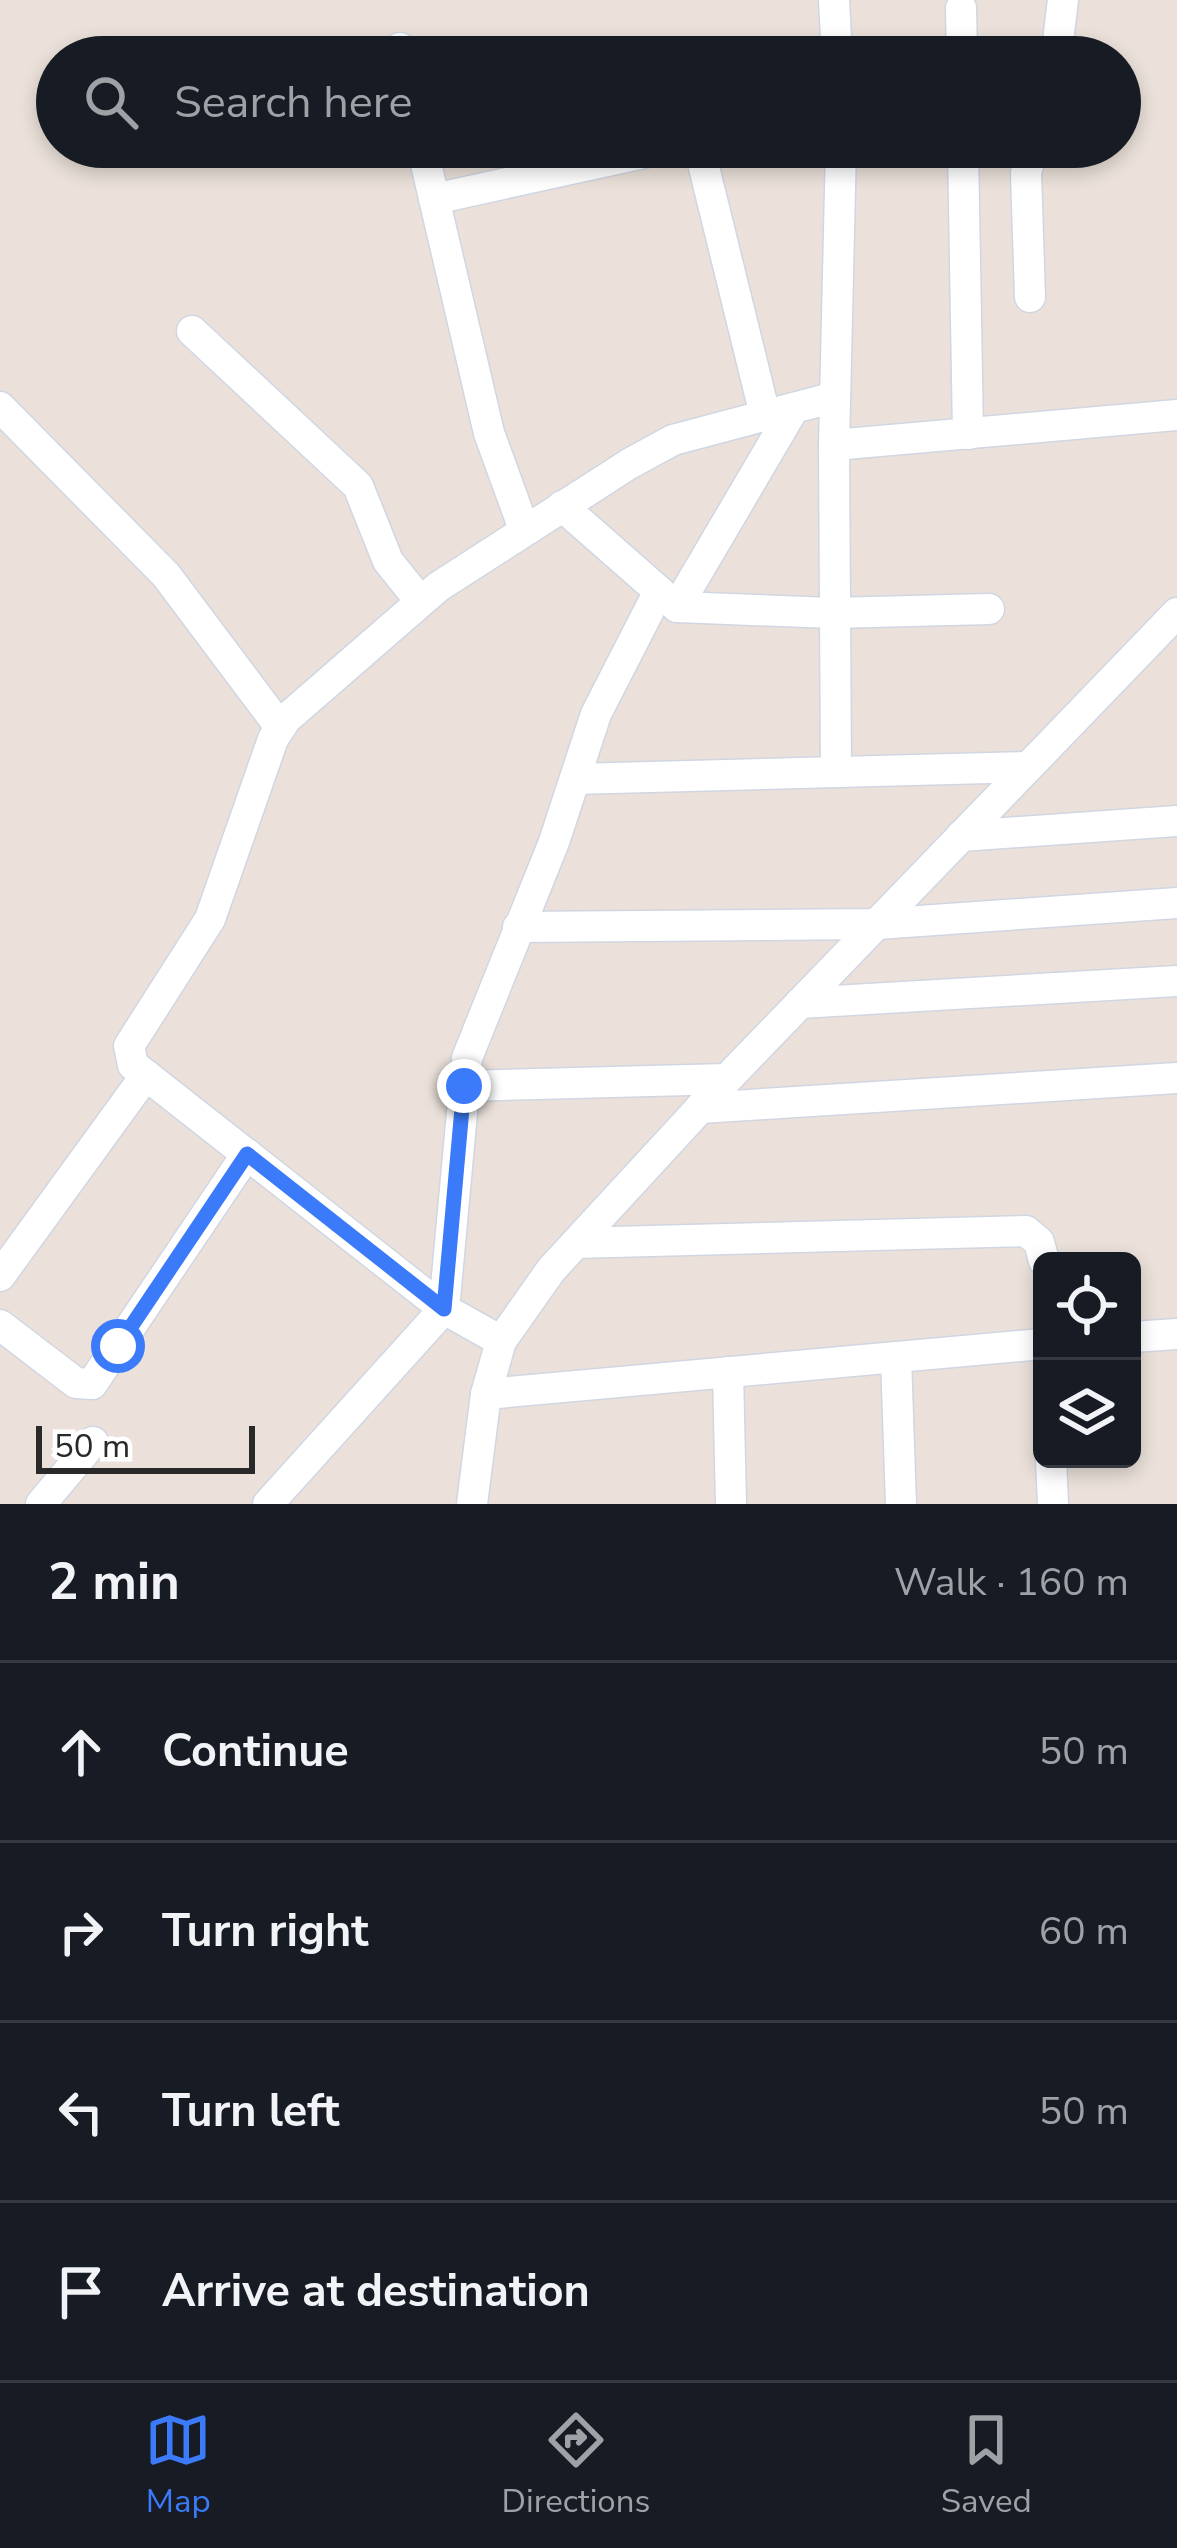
<!DOCTYPE html>
<html lang="en">
<head>
<meta charset="utf-8">
<style>
	:root { --surface:#171b24; --page:#242831; --text:#f1f3f6; --muted:#9ea1a6; --line:#363941; --accent:#3b7af8 }
	body { margin:0; font-family:"Nunito Sans",sans-serif; background:var(--page); color:var(--text) }
	.controls { position:absolute; right:36px; bottom:36px; display:grid; overflow:hidden; border-radius:18px; box-shadow:0 6px 18px #0003 }
	.controls button { width:108px; height:108px; display:grid; place-items:center; padding:0; border:0; border-bottom:3px solid var(--line); background:var(--surface); color:var(--text); font:60px sans-serif }
	.scale { position:absolute; left:36px; bottom:30px; width:219px; box-sizing:border-box; padding-left:12px; border:6px solid #292929; border-top:0; font-size:33px; line-height:42px; white-space:nowrap; color:#292929; -webkit-text-stroke:9px #fff; paint-order:stroke }
	.stop { position:absolute; width:36px; height:36px; margin:-27px; border:9px solid #3b7af8; border-radius:50%; background:#fff }
	.stop.end { background:#3b7af8; border-color:#fff; box-shadow:0 3px 12px #0008 }
	.list { margin:0; padding:0; list-style:none }
	h2 { display:flex; justify-content:space-between; align-items:center; height:156px; margin:0; padding:0 48px; font-size:51px }
	h2 small { font-size:39px; font-weight:400; color:var(--muted) }
	.list li { display:grid; grid-template-columns:78px 1fr auto; gap:36px; align-items:center; box-sizing:border-box; height:180px; padding:0 48px; border-top:3px solid var(--line) }
	.list b { display:block; font-size:45px; white-space:nowrap }
	.list em { font-size:39px; font-style:normal; color:var(--muted) }
	.icon { flex:none; width:66px; height:66px; fill:none; stroke:currentColor; stroke-width:2; stroke-linecap:round; stroke-linejoin:round }
	.map { position:relative; flex:none; width:1177px; height:1504px; overflow:hidden }
	.search { position:absolute; background:var(--surface); box-shadow:0 6px 18px #0003; left:36px; right:36px; top:36px; height:132px; display:flex; align-items:center; gap:30px; box-sizing:border-box; padding:0 42px; border-radius:66px; color:var(--muted); font-size:45px }
	.sheet { height:876px; background:var(--surface) }
	nav { display:flex; justify-content:space-around; align-items:center; box-sizing:border-box; height:168px; border-top:3px solid var(--line); background:var(--surface); font-size:33px; color:var(--muted) }
	nav a { display:grid; justify-items:center; gap:6px }
	nav .on { color:var(--accent) }
	.map>svg:first-child { display:block }
	.lines { fill:none; stroke-linecap:round; stroke-linejoin:round }
	.street-casing { stroke:#d0d6e2; stroke-width:33 }
	.street { stroke:#fff; stroke-width:30 }
	.route { stroke:#3b7af8; stroke-width:15 }
</style>
</head>
<body>
<div class="map">
<svg width="1177" height="1504" viewBox="0 0 1177 1504">
	<rect width="100%" height="100%" fill="#ebe1da"/>
	<g class="lines">
		<defs>
			<g id="street">
				<path d="M834,0l3,57"/>
				<path d="M961,8l1,49"/>
				<path d="M400,48l2,9"/>
				<path d="M1056,57l7,-57"/>
				<path d="M422,147l67,286 35,96"/>
				<path d="M699,147l66,268"/>
				<path d="M963,147l5,287"/>
				<path d="M434,199l237,-52"/>
				<path d="M1030,297l-4,-124 7,-26"/>
				<path d="M192,331l166,155 30,75 32,40"/>
				<path d="M0,407l166,168 114,152"/>
				<path d="M834,445l343,-30"/>
				<path d="M562,506l115,101 155,6 157,-4"/>
				<path d="M677,607l117,-199"/>
				<path d="M836,772l-2,-327 7,-298"/>
				<path d="M575,779l453,-12"/>
				<path d="M961,836l216,-15"/>
				<path d="M518,927l359,-3 300,-21"/>
				<path d="M800,1003l377,-22"/>
				<path d="M464,1086l263,-7"/>
				<path d="M700,1108l477,-30"/>
				<path d="M576,1243l450,-12 13,11 5,19"/>
				<path d="M0,1276l146,-201"/>
				<path d="M0,1325l76,58 16,1 155,-230"/>
				<path d="M1132,1337l45,-3"/>
				<path d="M501,1341l-57,-32 -311,-244 -4,-19 81,-127 63,-180 13,-20 152,-132 191,-123 44,-24 162,-43"/>
				<path d="M896,1357l5,147"/>
				<path d="M728,1372l3,132"/>
				<path d="M486,1394l556,-50"/>
				<path d="M1051,1459l2,45"/>
				<path d="M41,1504l52,-62"/>
				<path d="M268,1504l176,-195 23,-251 87,-216 42,-128 61,-119"/>
				<path d="M472,1504l14,-110 15,-53 50,-71 176,-191 450,-466"/>
			</g>
		</defs>
		<use href="#street" class="street-casing"/>
		<use href="#street" class="street"/>
	</g>
	<g class="lines">
		<path class="route" d="M118,1346l129,-192 197,155 20,-223"/>
	</g>
</svg>
<div class="controls">
<button><svg class="icon" aria-label="locate" viewBox="0 0 24 24"><circle cx="12" cy="12" r="6"/><path d="M12 2v4M12 18v4M2 12h4M18 12h4"/></svg></button>
<button><svg class="icon" aria-label="layers" viewBox="0 0 24 24"><path d="M12 4l9 5-9 5-9-5zM3 14l9 5 9-5"/></svg></button>
</div>
<div class="scale">50 m</div>
<div class="stop" style="left:118px;top:1346px"></div>
<div class="stop end" style="left:464px;top:1086px"></div>
<div class="search"><svg class="icon" aria-label="search" viewBox="0 0 24 24"><circle cx="10" cy="10" r="6"/><path d="M15 15l6 6"/></svg>Search here</div>
</div>
<section class="sheet">
<h2>2 min<small>Walk · 160 m</small></h2>
<ul class="list">
<li><svg class="icon" aria-label="ahead" viewBox="0 0 24 24"><path d="M12 20V5M6 11l6-6 6 6"/></svg><div><b>Continue</b></div><em>50 m</em></li>
<li><svg class="icon" aria-label="right" viewBox="0 0 24 24"><path d="M7 20v-9h11M14 6l5 5-5 5"/></svg><div><b>Turn right</b></div><em>60 m</em></li>
<li><svg class="icon" aria-label="left" viewBox="0 0 24 24"><path d="M17 20v-9H6M10 6l-5 5 5 5"/></svg><div><b>Turn left</b></div><em>50 m</em></li>
<li><svg class="icon" aria-label="arrive" viewBox="0 0 24 24"><path d="M6 21V4h12l-3 4 3 4H6"/></svg><div><b>Arrive at destination</b></div></li>
</ul>
</section>
<nav>
<a class="on"><svg class="icon" aria-label="map" viewBox="0 0 24 24"><path d="M3 6l6-2 6 2 6-2v14l-6 2-6-2-6 2zM9 4v14M15 6v14"/></svg>Map</a>
<a><svg class="icon" aria-label="directions" viewBox="0 0 24 24"><path d="M12 3l9 9-9 9-9-9zM9 14v-3h6M13 9l2 2-2 2"/></svg>Directions</a>
<a><svg class="icon" aria-label="saved" viewBox="0 0 24 24"><path d="M7 4h10v16l-5-4-5 4z"/></svg>Saved</a>
</nav>
</body>
</html>
